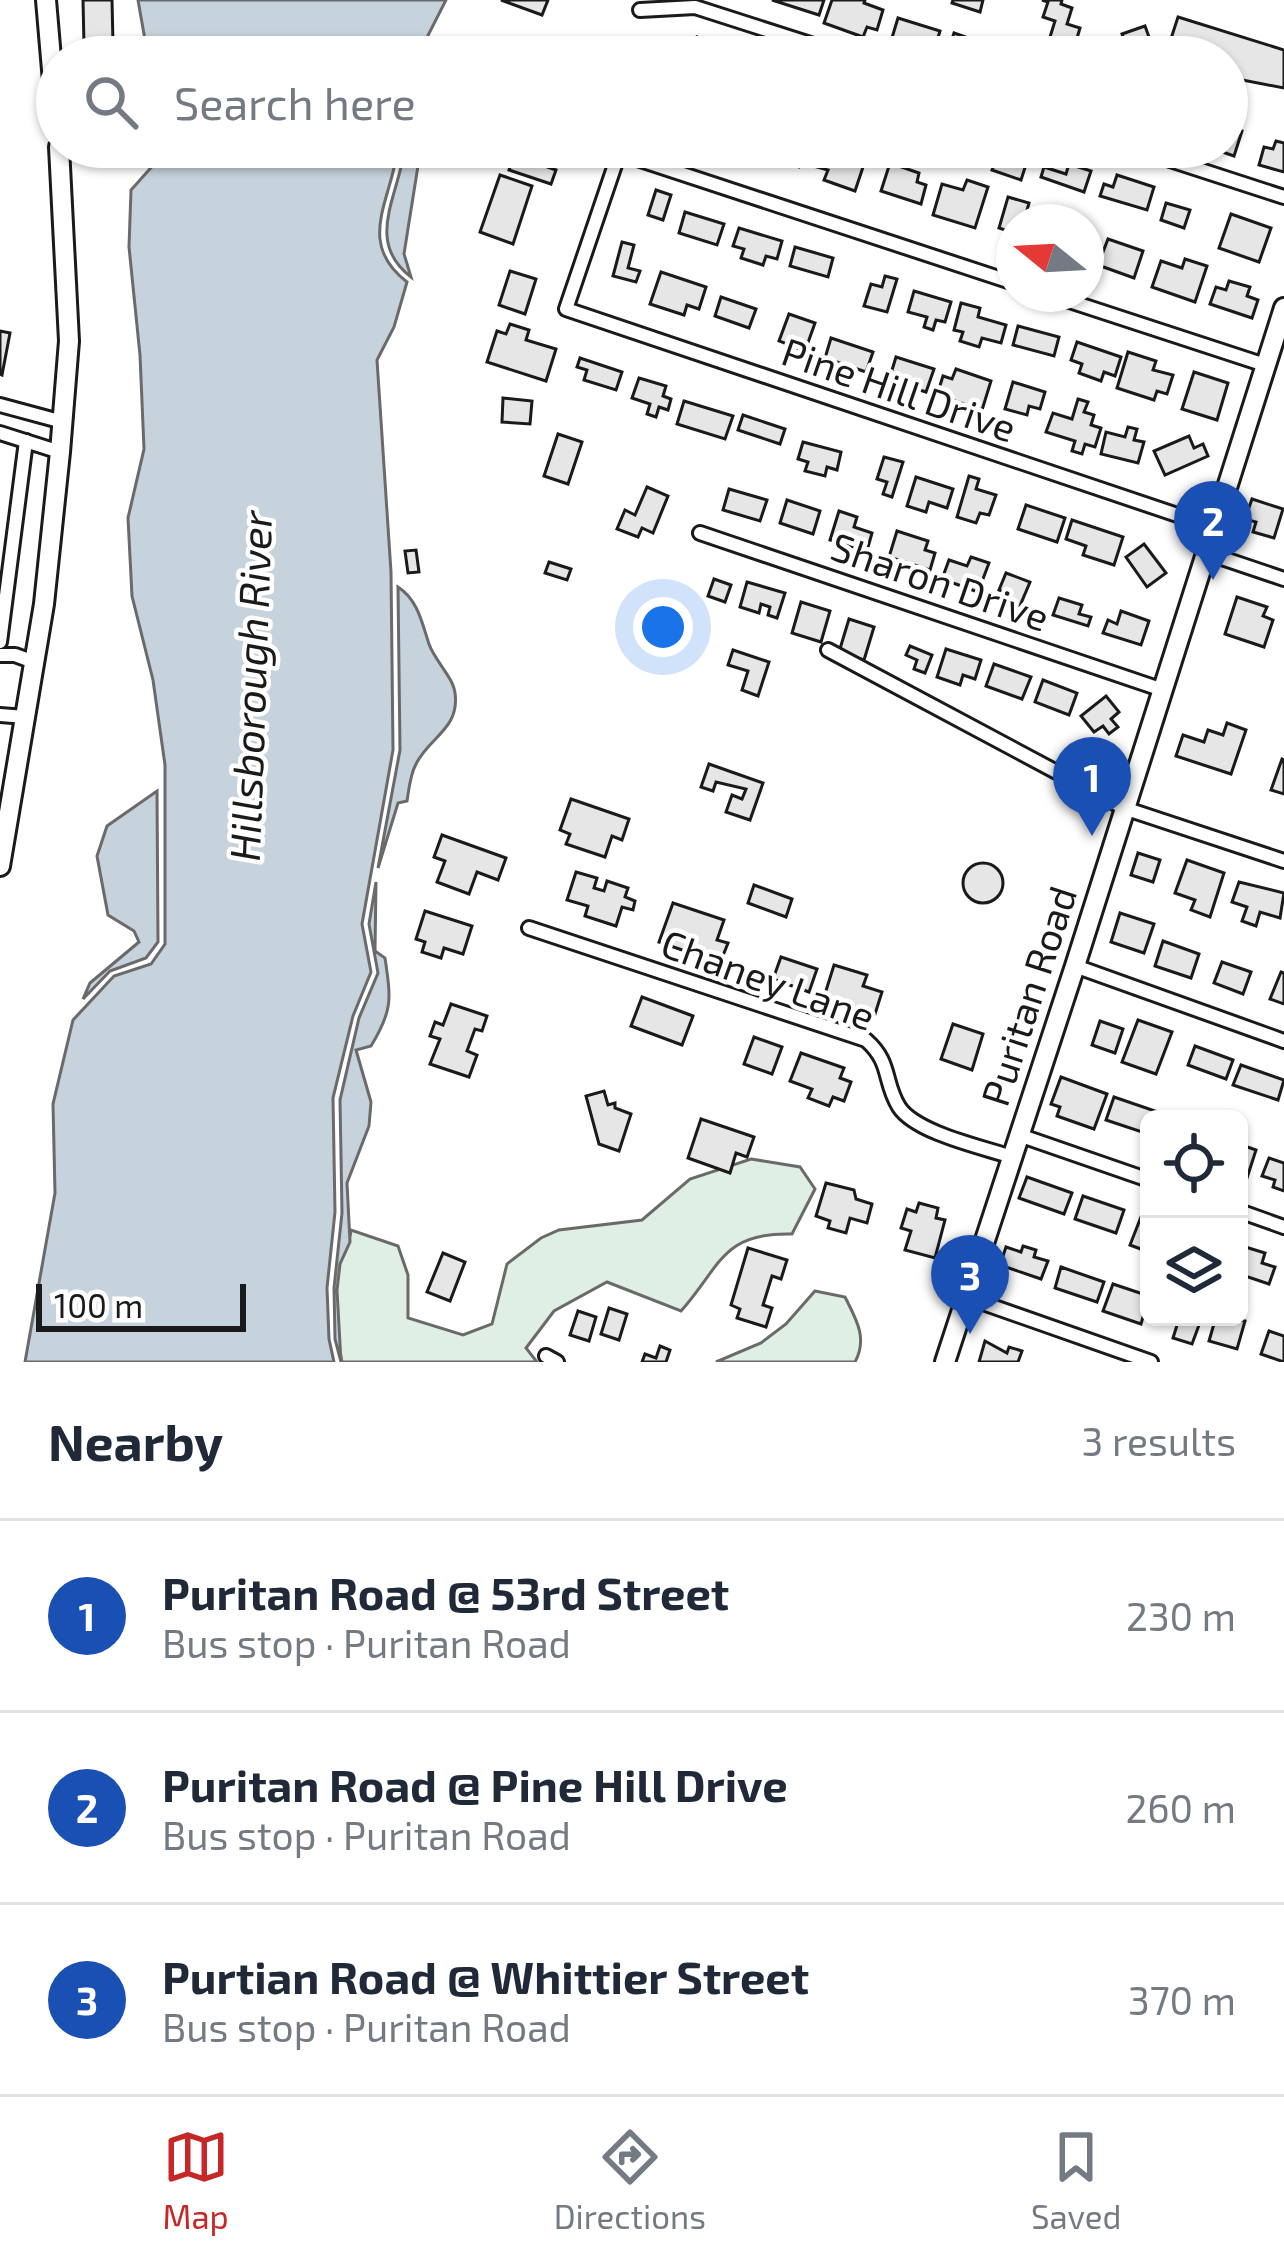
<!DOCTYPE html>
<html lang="en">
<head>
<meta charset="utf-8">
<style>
	:root { --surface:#fff; --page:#f6f6f7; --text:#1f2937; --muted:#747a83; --line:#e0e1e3; --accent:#c62828 }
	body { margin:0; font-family:"Exo 2",sans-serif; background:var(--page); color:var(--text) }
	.controls { position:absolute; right:36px; bottom:36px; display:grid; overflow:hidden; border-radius:18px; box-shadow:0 3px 9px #0004 }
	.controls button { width:108px; height:108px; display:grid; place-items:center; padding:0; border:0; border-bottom:3px solid var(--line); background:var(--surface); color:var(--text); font:60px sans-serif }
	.compass { position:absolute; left:996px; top:204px; width:108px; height:108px; border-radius:50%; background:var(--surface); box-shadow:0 3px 9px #0004; rotate:288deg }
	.scale { position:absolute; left:36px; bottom:30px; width:210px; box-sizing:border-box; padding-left:12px; border:6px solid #1a1a1a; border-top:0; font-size:33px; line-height:42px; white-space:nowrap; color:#1a1a1a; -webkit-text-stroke:9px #fff; paint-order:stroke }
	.you { position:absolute; left:663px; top:627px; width:42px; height:42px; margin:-30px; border:9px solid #fff; border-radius:50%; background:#1a73e8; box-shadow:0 0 0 18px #1a73e833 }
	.badge { display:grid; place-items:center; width:78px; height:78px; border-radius:50%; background:var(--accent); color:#fff; font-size:39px; font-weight:700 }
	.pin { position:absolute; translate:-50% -99px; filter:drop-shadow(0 3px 6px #0008) }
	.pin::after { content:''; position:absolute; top:63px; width:42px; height:36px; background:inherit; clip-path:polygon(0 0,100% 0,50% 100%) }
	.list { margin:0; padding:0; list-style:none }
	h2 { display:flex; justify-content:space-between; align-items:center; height:156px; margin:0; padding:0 48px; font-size:51px }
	h2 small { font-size:39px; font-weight:400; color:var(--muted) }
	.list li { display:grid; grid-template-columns:78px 1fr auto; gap:36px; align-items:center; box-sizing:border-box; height:192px; padding:0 48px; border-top:3px solid var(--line) }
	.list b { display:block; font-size:45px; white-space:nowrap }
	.list p { margin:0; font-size:39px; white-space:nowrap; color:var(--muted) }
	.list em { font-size:39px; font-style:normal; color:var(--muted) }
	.icon { flex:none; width:66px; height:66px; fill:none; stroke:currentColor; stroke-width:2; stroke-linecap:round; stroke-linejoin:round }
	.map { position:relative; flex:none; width:1284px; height:1362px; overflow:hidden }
	.search { position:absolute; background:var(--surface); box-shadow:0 3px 9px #0004; left:36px; right:36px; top:36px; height:132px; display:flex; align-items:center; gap:30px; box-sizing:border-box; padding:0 42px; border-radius:66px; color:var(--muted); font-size:45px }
	.sheet { height:732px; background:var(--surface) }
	nav { display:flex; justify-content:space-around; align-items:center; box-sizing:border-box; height:168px; border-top:3px solid var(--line); background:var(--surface); font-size:33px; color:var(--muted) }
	nav a { display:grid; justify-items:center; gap:6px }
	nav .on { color:var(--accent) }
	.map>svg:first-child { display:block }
	.green { fill:#e0efe3; stroke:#6a6a6a; stroke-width:3 }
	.water { fill:#c6d2dc; stroke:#6a6a6a; stroke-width:3 }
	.building { fill:#e6e6e6; stroke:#1a1a1a; stroke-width:3 }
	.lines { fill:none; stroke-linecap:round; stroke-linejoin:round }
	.street-casing { stroke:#1a1a1a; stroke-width:18 }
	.secondary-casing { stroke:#1a1a1a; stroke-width:24 }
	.street { stroke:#fff; stroke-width:12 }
	.secondary { stroke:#fff; stroke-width:18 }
	.labels { text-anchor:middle; stroke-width:9; stroke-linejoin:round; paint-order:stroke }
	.street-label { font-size:39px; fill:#1a1a1a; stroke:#fff }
	.water-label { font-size:42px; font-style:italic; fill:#1a1a1a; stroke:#fff }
</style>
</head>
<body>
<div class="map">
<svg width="1284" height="1362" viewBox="0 0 1284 1362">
	<rect width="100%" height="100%" fill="#fff"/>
	<g class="green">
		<path d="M751,1159l49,8 15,22 -23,45c-70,-2 -71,32 -111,77l-74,-29 -53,29 -28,37 11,14h-195c-6,-28 -9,-68 -3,-96 4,-13 11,-22 12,-36l47,16 10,29v43l55,17 29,-11 15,-60 34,-26 18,-8 83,-10 48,-41z"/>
		<path d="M815,1291l30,6c11,22 23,41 10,65h-139l45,-19 25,-19z"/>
	</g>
	<g class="water">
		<path d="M138,0h308l-29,57h-269z"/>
		<path d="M160,147h238c-6,53 -43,95 9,135l-13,45 -17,33 14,212 2,178 -31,174 9,48 -18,44 -20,82 2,114 -8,76 2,51 5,23h-309l30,-169 -2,-89 20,-84 41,-44 37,-12 14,-20v-179l-12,-85 -21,-84 -4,-78 16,-69 -4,-94 -11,-108 2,-57 25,-28z"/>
		<path d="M405,147h16l-17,107 7,23c-47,-36 -12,-81 -6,-130z"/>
		<path d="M398,587c20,13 24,36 31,57 6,17 24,33 26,49 5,36 -26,44 -39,71 -6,11 -7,25 -9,37l-9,2 -20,65 22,-118z"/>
		<path d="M157,791l1,151 -12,16 -36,13 -27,28 7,-16 49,-41 -5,-11 -26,-16 -11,-59 10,-30z"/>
		<path d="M376,882l-1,69 10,7c6,41 8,52 -14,88l-15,4 15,52 -2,24 -22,57 3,59 -10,22 -3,26 4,72 -6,-23 -1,-51 8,-75 -2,-113 19,-82 19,-45 -9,-49z"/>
	</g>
	<g class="building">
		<path d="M83,0h29l1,44 -29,1z"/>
		<path d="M501,0h47l-6,15z"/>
		<path d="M772,0h52l-5,15z"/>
		<path d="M832,0h33l-1,3 19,7 -6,20 -10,-3 -4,10 -39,-14z"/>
		<path d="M953,0h30l-3,12 -28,-9z"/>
		<path d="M1042,0h20l-1,4 11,4 -5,16 13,4 -5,17 -25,-8 5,-16 -12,-4 5,-15z"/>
		<path d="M1178,17l106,33v38l-57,-11v-20h-62z"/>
		<path d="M898,18l42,13 -7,23 -42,-13z"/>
		<path d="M1145,26l9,25 -24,6 -8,-23z"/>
		<path d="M954,33l49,17 -2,7h-55z"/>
		<path d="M697,37l22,7 -4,12 3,1h-27z"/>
		<path d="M511,38l25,8 -3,11h-28z"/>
		<path d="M1227,126l15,5 -8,25 -26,-9h19z"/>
		<path d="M1276,141l8,2v29l-25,-7 5,-18 9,2z"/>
		<path d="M517,147h52l-4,13 -22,-8 -4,12 17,6 -5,14 -42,-14z"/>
		<path d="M774,147l31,1 -6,19 -28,-8z"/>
		<path d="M824,147l34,1 -3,9 10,4 -10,30 -31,-11 4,-10 -11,-3z"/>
		<path d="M979,147l52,2 -10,31 -29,-10 4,-10 -19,-7z"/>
		<path d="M890,163l29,10 -2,9 9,3 -5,19 -40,-13z"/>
		<path d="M1069,164l22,7 -7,21 -43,-15 3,-10 22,7z"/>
		<path d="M500,175l32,11 -19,58 -33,-12z"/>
		<path d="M1117,175l37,12 -7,23 -47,-14 4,-12 9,3z"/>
		<path d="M967,180l21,7 -13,41 -42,-13 9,-31 21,6z"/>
		<path d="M656,190l15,5 -8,25 -15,-5z"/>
		<path d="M1008,197l21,6 -3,11 11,3 -2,5h-21v11l-15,-5z"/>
		<path d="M1166,203l24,7 -6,18 -23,-8z"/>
		<path d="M685,212l39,12 -7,21 -38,-12z"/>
		<path d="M1231,214l40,14 -12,34 -40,-14z"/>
		<path d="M739,228l43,13 -5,18 -11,-3 -3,9 -22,-7 3,-9 -11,-3z"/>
		<path d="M1108,239l35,12 -9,27 -36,-13z"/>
		<path d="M622,242l12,3 -6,23 12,3 -4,11 -23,-6z"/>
		<path d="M795,247l38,11 -5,19 -38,-11z"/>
		<path d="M1185,259l22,7 -12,36 -43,-15 9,-26 21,7z"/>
		<path d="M510,271l26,8 -11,35 -26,-9z"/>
		<path d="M661,272l45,15 -7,22 -12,-4 -3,10 -34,-11z"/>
		<path d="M885,276l12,3 -10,33 -23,-6 7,-22 11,3z"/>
		<path d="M1229,281l21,6 -3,9 11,4 -6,18 -42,-14 6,-17 10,3z"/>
		<path d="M914,291l37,11 -6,20 -9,-2 -3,10 -9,-3 3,-10 -19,-5z"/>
		<path d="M721,297l35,12 -7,19 -34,-12z"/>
		<path d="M961,303l19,5 -2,9 28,8 -5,18 -19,-5 -3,9 -19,-6 3,-9 -9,-2z"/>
		<path d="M789,314l26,9 -10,28 -26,-10z"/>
		<path d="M510,324l19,6 -3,10 30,9 -10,32 -59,-19 10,-31 9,3z"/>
		<path d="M1018,326l41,11 -5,19 -41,-11z"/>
		<path d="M0,331l10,2 -8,42 -2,-1z"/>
		<path d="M831,338l42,14 -7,20 -41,-14z"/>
		<path d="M1077,342l44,15 -6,19 -11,-4 -3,9 -22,-8 3,-9 -11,-4z"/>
		<path d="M1128,352l28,9 -3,9 20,5 -6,19 -10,-3 -3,9 -37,-12z"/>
		<path d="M896,357l38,12 -8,23 -37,-12z"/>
		<path d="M580,358l42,14 -6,18 -32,-10 3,-10 -10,-3z"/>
		<path d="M956,369l35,12 -9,29 -45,-15 6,-19 9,3z"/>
		<path d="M1194,372l34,11 -11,37 -35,-11z"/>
		<path d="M639,378l27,8 -3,10 8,3 -3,11 -9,-3 -3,10 -9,-3 3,-10 -18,-6z"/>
		<path d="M1013,382l32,10 -5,17 -11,-3 -2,9 -22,-6z"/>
		<path d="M503,398l29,3 -2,23 -28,-2z"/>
		<path d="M1078,399l10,3 -4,10 10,3 -3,10 10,3 -6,19 -10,-3 -3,10 -10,-3 3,-10 -29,-9 7,-19 19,6z"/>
		<path d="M684,401l49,15 -8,23 -48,-15z"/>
		<path d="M743,415l42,14 -5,15 -42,-14z"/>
		<path d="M1128,427l9,2 -3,11 10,2 -6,21 -37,-9 5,-22 19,5z"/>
		<path d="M558,434l24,8 -14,42 -24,-8z"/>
		<path d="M1189,436l5,12 9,-4 5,12 -43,19 -11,-24z"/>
		<path d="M803,442l38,10 -4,18 -10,-3 -2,9 -20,-5 3,-9 -10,-3z"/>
		<path d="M884,457l19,5 -11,35 -9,-3 4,-12 -10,-3z"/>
		<path d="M969,476l10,3 -3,10 20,6 -7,20 -9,-2 -4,10 -19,-6z"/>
		<path d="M916,477l37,12 -6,19 -18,-6 -3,10 -19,-6z"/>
		<path d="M647,487l21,9 -15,37 -11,-5 -4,9 -21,-8 8,-19 10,5z"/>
		<path d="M729,489l38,11 -7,21 -37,-11z"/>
		<path d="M1252,499l31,10 -9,29 -21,-6 3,-10 -11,-3z"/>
		<path d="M787,500l33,11 -7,23 -33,-11z"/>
		<path d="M1026,505l39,13 -8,24 -39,-13z"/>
		<path d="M839,511l18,6 -3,10 18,6 -5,18 -37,-11z"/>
		<path d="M1072,520l51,17 -9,28 -31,-10 3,-9 -20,-7z"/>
		<path d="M897,531l31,10 -3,9 10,3 -5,17 -41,-13z"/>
		<path d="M1144,544l22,29 -19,14 -21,-30z"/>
		<path d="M416,550l3,22 -11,1 -3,-22z"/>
		<path d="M971,557l18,6 -11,29 -36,-13 7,-19 18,6z"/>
		<path d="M549,562l22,7 -4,11 -22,-7z"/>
		<path d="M1006,573l24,9 -11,26 -11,-4 3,-9 -12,-5z"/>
		<path d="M714,579l17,6 -6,17 -17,-6z"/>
		<path d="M747,582l38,11 -8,25 -9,-3 2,-8 -9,-3 -2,9 -19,-6z"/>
		<path d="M1237,597l30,10 -4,9 10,4 -9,27 -39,-13z"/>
		<path d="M1059,598l23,7 -3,9 12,3 -3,9 -35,-11z"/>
		<path d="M801,602l29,9 -9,31 -29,-9z"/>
		<path d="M1121,611l28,10 -8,24 -38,-12 5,-13 9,4z"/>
		<path d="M849,619l25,8 -10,33 -25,-8z"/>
		<path d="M910,646l22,9 -7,18 -11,-4 3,-9 -11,-5z"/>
		<path d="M946,649l35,11 -6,19 -12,-4 -3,10 -23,-8z"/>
		<path d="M733,650l36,12 -11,34 -16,-6 6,-19 -20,-6z"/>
		<path d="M994,664l37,13 -9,22 -36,-13z"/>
		<path d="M1043,680l34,13 -8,22 -34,-13z"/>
		<path d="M1106,696l13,16 -8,7 7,8 -9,7 -6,-8 -9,6 -13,-16z"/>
		<path d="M1227,723l19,7 -15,44 -55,-18 7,-21 21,7 4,-12 15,5z"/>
		<path d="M1282,759l2,1v34l-13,-4z"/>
		<path d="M709,764l54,19 -13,37 -24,-8 6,-17 10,4 4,-10 -30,-7 -3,9 -12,-4z"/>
		<path d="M571,799l58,20 -7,21 -10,-4 -7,21 -39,-13 4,-10 -10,-4z"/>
		<path d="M442,835l64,23 -8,22 -21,-8 -8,22 -32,-12 8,-21 -11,-4z"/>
		<path d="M1138,853l22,7 -7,22 -22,-7z"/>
		<path d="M1187,860l37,13 -14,44 -19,-7 4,-10 -20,-7z"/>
		<circle cx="983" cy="883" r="20"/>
		<path d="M576,872l21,6 -3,10 10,3 3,-10 21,7 -3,9 10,4 -2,9 -11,-3 -6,19 -31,-10 3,-10 -21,-6z"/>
		<path d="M1239,882l45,11 -4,25 -20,-6 -4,14 -14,-5 5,-14 -15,-5z"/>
		<path d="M754,885l38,14 -6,18 -38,-14z"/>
		<path d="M673,903l51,17 -7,20 11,3 -8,20 -61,-21z"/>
		<path d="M425,911l47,15 -9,28 -19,-6 -3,10 -19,-6 3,-10 -9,-3z"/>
		<path d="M1120,913l34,11 -10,29 -33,-11z"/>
		<path d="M1163,941l36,13 -8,24 -36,-12z"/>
		<path d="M781,957l36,12 -8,23 -36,-13z"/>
		<path d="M1222,962l29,10 -8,22 -29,-11z"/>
		<path d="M834,965l33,10 -4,11 19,6 -7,22 -51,-17z"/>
		<path d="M1281,972l3,1v31l-14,-5z"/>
		<path d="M642,997l51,19 -11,29 -51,-19z"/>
		<path d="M451,1004l36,12 -5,15 -7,-2 -8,22 10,4 -8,22 -39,-13 10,-25 -10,-3 5,-14 8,3z"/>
		<path d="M1138,1020l34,12 -16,42 -34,-12z"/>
		<path d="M1100,1021l23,8 -8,24 -23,-8z"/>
		<path d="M953,1024l30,10 -11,36 -31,-11z"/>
		<path d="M754,1037l28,10 -10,27 -28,-10z"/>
		<path d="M1195,1046l38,14 -7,19 -38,-14z"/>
		<path d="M801,1053l43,15 -4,10 11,4 -7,19 -11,-4 -4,9 -21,-8 4,-9 -22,-8z"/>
		<path d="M1241,1065l43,15 -6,20 -45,-15z"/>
		<path d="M1061,1077l46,17 -13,35 -37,-13 3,-9 -9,-3z"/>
		<path d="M604,1091l4,14 7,-2v5l16,6 -12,37 -20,-7 -13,-48z"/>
		<path d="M1114,1097l41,14 -6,8 -1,15 -42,-14z"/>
		<path d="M701,1119l53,18 -7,20 -11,-4 -6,20 -42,-15z"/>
		<path d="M1239,1144l17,6 -9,28 -8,-2z"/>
		<path d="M1269,1158l15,5v28l-11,-4 2,-7 -13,-4z"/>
		<path d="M1027,1177l45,16 -8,21 -45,-16z"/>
		<path d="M826,1183l28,7 2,9 16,5 -5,19 -17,-5 -4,15 -18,-5 2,-7 -14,-5z"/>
		<path d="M1083,1196l41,14 -8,23 -41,-14z"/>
		<path d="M919,1203l19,5 -2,10 9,2 -10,38 -30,-8 6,-19 -10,-3 6,-19 9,3z"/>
		<path d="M1141,1217l8,3v32l-19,-7z"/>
		<path d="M1239,1245l26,8 -3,10 13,4 -6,17 -30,-10z"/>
		<path d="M1023,1246l13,4 -2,7 14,4 -7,18 -41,-14 6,-18 15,5z"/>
		<path d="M748,1248l39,12 -6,19 -9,-3 -9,29 9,3 -6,19 -29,-9 3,-9 -9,-4z"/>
		<path d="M443,1253l22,9 -15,39 -23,-9z"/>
		<path d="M1061,1267l43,15 -7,20 -42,-14z"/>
		<path d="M1113,1284l36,12 -8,28 -38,-13z"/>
		<path d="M609,1308l18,6 -8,26 -18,-6z"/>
		<path d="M578,1311l18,6 -7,24 -19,-6z"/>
		<path d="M1163,1317h39l-10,27 -19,-6 5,-16z"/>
		<path d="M1216,1317l29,4 -8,28 -28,-8z"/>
		<path d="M1269,1331l15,5v26l-23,-8z"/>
		<path d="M985,1341l22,12 2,-6 13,4 -4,11h-39z"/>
		<path d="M660,1346l10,4 -4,12h-24l3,-8 11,4z"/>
	</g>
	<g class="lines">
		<defs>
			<g id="street">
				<path d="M640,10l55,-3 156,50"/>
				<path d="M1130,147l154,50"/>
				<path d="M1014,283l-395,-130 -53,156 647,218"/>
				<path d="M1048,294l217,71"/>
				<path d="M0,405l63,17"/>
				<path d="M0,433l60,19"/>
				<path d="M700,533l460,156"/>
				<path d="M1204,552l80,27"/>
				<path d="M0,642l26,-201"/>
				<path d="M828,650l296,158 160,53"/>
				<path d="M0,655h15l19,7"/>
				<path d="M0,715l25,2"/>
				<path d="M529,928l337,112c26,23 17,41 33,67 17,26 83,40 113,50"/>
				<path d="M1075,966l209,75"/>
				<path d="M1019,1135l130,45"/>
				<path d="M1239,1211l45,16"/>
				<path d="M966,1297l185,65"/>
				<path d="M546,1356l11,6"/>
			</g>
			<g id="secondary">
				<path d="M46,0l11,128"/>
				<path d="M0,866l44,-262 16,-152 9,-111 -10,-194"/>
				<path d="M945,1362l130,-396 209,-658"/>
			</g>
		</defs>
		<use href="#street" class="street-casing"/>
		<use href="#secondary" class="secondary-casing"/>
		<use href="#street" class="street"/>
		<use href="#secondary" class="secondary"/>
	</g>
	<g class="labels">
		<g class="street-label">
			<text transform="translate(899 390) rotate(19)" y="14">Pine Hill Drive</text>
			<text transform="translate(940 582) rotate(19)" y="14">Sharon Drive</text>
			<text transform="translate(768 980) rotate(20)" y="14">Chaney Lane</text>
			<text transform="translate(1029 996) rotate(-72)" y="14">Puritan Road</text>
		</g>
		<g class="water-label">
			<text transform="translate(251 686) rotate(-88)" y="15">Hillsborough River</text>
		</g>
	</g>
</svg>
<div class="controls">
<button><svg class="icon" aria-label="locate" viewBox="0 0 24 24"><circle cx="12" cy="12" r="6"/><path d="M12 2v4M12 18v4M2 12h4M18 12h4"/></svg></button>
<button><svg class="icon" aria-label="layers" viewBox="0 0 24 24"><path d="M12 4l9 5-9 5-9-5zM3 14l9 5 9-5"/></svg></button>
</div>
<svg class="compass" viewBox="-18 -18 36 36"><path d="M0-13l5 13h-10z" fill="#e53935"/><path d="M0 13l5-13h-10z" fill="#747a83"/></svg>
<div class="scale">100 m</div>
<div class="you"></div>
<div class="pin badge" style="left:1092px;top:836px;background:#1a4fb4">1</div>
<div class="pin badge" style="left:1213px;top:580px;background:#1a4fb4">2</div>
<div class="pin badge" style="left:970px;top:1334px;background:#1a4fb4">3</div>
<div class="search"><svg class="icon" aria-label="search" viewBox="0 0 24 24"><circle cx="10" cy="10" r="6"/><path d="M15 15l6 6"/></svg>Search here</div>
</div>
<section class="sheet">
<h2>Nearby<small>3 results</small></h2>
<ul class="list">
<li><span class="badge" style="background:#1a4fb4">1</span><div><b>Puritan Road @ 53rd Street</b><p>Bus stop · Puritan Road</p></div><em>230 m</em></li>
<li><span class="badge" style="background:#1a4fb4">2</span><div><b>Puritan Road @ Pine Hill Drive</b><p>Bus stop · Puritan Road</p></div><em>260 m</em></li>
<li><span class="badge" style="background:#1a4fb4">3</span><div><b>Purtian Road @ Whittier Street</b><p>Bus stop · Puritan Road</p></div><em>370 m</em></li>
</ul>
</section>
<nav>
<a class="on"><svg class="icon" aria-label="map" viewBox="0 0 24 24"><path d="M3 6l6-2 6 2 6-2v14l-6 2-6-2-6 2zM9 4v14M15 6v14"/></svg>Map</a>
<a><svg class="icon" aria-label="directions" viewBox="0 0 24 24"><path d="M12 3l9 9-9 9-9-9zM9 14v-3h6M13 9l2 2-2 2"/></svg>Directions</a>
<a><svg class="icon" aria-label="saved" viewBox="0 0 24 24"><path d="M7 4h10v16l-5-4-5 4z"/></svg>Saved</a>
</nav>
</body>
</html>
